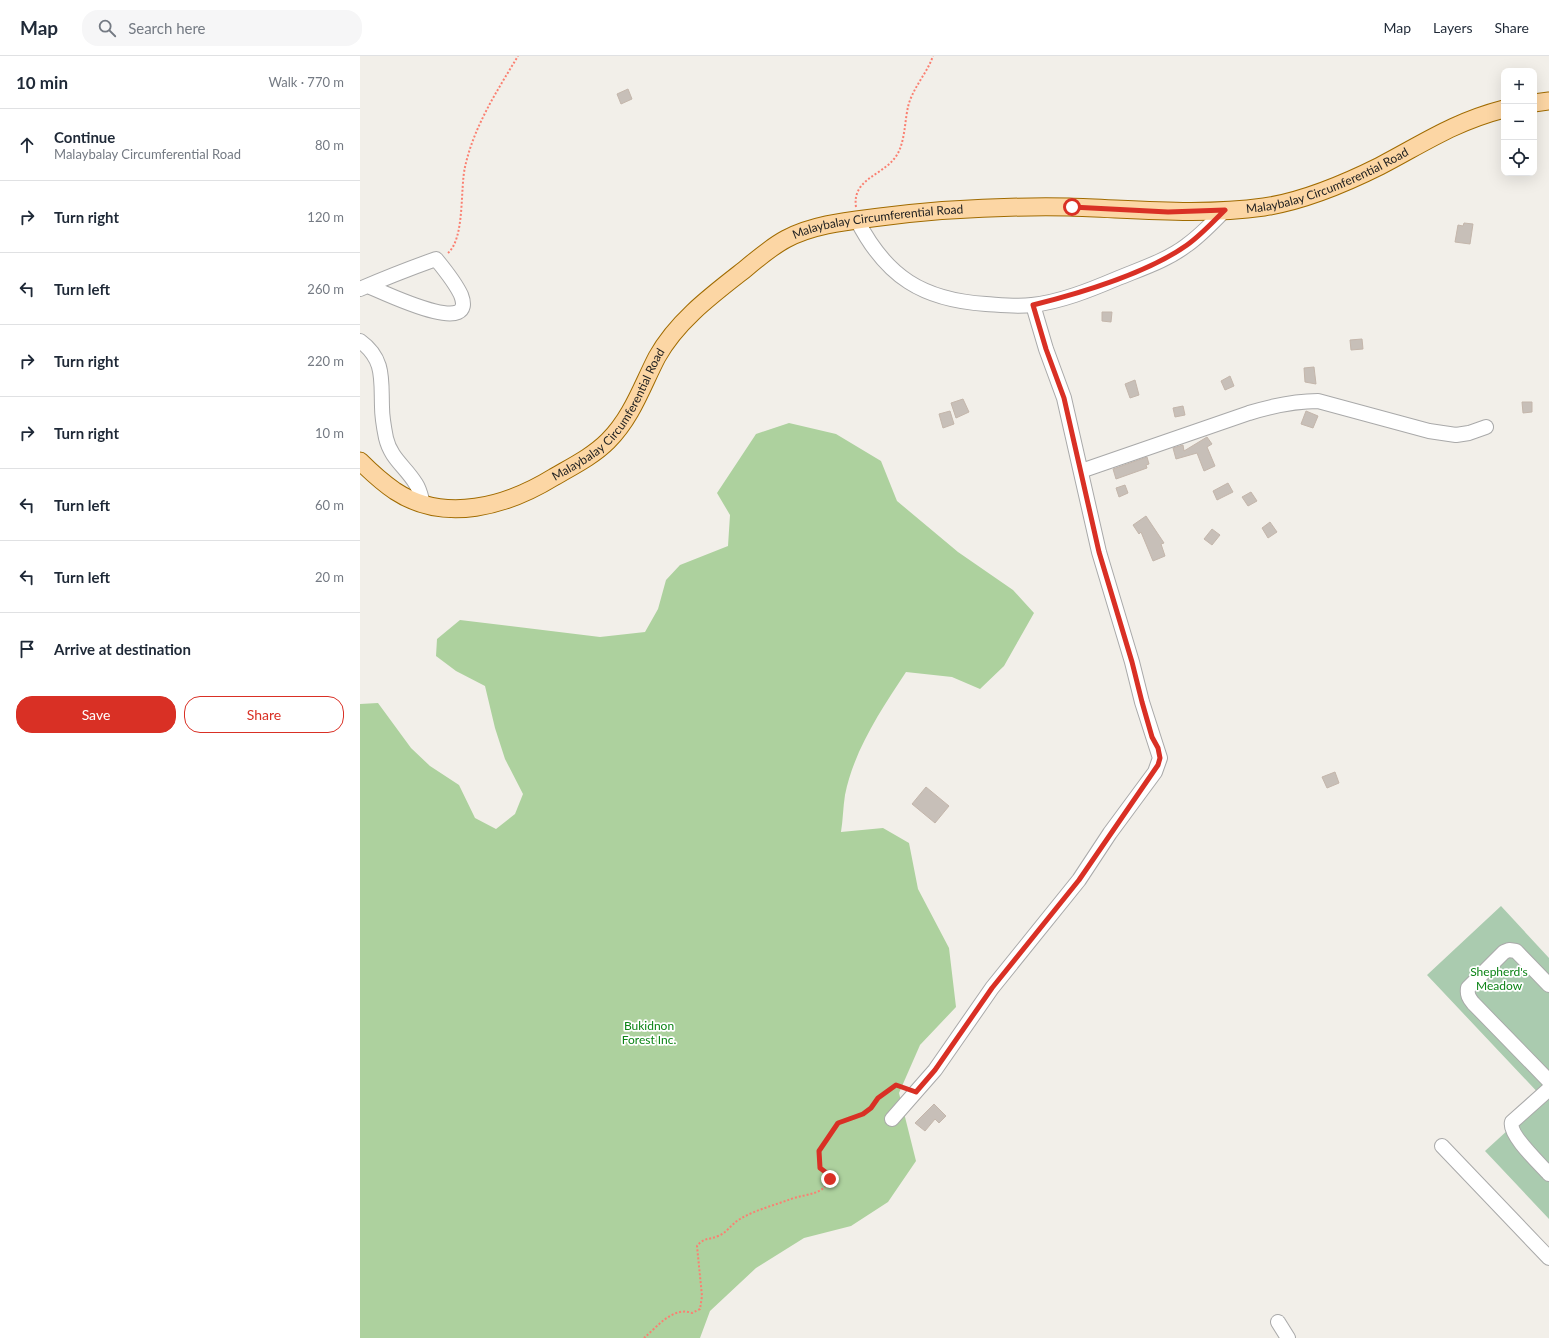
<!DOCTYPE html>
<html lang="en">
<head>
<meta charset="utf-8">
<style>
	:root { --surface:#fff; --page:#f6f6f7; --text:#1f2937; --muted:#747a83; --line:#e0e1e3; --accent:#d93025 }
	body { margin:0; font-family:Lato,sans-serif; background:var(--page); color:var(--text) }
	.controls { position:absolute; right:12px; top:12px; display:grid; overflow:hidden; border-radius:8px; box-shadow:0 4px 16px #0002 }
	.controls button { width:36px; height:36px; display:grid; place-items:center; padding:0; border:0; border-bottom:1px solid var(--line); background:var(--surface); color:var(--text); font:20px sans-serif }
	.stop { position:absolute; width:12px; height:12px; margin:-9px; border:3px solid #d93025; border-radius:50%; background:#fff }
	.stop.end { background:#d93025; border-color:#fff; box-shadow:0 1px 4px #0008 }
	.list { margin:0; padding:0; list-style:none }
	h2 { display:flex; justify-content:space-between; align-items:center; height:52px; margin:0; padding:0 16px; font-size:17px }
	h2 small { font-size:13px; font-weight:400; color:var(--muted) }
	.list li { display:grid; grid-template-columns:26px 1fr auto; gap:12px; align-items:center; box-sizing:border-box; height:72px; padding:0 16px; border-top:1px solid var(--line) }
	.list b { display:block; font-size:15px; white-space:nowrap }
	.list p { margin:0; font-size:13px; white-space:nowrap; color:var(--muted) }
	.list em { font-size:13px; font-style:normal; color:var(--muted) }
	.actions { display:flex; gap:8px; padding:12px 16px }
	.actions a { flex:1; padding:9px 0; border:1px solid var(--accent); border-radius:16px; text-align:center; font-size:14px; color:var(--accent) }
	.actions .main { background:var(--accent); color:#fff }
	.icon { flex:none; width:22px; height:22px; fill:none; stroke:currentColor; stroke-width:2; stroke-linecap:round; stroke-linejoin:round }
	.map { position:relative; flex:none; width:1189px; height:1282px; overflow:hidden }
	header { display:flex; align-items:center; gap:24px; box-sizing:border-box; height:56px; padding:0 20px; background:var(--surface); border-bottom:1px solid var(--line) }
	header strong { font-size:19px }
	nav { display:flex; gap:22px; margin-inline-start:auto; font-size:14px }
	.search { width:280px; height:36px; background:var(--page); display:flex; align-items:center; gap:10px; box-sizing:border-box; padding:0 14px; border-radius:16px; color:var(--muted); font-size:15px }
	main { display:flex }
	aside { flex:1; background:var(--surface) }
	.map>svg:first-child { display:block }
	.forest { fill:#add19e }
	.cemetery { fill:#aacbaf }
	.building { fill:#c7bfb8; stroke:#c4b6ab }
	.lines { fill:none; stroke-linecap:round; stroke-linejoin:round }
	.minor-casing { stroke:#a9a9a9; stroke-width:16 }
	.major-casing { stroke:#a06b00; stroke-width:19 }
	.path { stroke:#fa8072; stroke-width:2; stroke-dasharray:2 2; stroke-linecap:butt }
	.minor { stroke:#fff; stroke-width:14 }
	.major { stroke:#fcd6a4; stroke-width:17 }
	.route { stroke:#d93025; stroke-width:5 }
	.labels { text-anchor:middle; stroke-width:3.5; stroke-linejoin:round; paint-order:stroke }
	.street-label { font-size:12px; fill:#222; stroke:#fff }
	.park-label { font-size:12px; fill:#0c8416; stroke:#fff }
</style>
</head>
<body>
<header>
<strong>Map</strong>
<div class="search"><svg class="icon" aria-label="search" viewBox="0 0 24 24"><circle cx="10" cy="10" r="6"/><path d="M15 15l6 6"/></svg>Search here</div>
<nav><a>Map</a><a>Layers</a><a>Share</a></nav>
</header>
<main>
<aside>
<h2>10 min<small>Walk · 770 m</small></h2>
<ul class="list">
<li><svg class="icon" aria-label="ahead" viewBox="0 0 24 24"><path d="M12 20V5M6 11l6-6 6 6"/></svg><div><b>Continue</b><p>Malaybalay Circumferential Road</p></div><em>80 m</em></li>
<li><svg class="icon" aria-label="right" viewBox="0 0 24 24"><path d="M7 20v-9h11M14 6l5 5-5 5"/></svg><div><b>Turn right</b></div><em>120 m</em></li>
<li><svg class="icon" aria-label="left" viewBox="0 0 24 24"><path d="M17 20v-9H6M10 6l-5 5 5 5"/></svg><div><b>Turn left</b></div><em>260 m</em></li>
<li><svg class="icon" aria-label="right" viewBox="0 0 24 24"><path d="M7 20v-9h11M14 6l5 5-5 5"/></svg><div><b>Turn right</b></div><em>220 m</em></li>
<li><svg class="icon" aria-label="right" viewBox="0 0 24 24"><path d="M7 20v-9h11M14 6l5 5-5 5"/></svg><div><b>Turn right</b></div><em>10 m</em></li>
<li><svg class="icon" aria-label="left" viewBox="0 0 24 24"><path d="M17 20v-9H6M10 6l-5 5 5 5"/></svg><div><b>Turn left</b></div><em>60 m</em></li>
<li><svg class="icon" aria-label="left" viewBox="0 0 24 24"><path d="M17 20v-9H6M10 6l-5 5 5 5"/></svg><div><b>Turn left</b></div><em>20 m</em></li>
<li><svg class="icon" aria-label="arrive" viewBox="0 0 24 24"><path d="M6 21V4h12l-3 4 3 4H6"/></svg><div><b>Arrive at destination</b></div></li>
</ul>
<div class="actions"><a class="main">Save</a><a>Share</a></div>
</aside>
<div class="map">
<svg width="1189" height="1282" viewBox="0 0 1189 1282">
	<rect width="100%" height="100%" fill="#f2efe9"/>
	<path class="forest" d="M429,367l47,11 45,27 16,40 61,51 55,38 21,23 -30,53 -24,23 -28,-12 -46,-5c-25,38 -52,78 -61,123 -2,12 -2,25 -4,37l42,-4 26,15 9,46 31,59 7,59 -36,38 -21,48 17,68 -28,41 -37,24 -47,12 -48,30 -46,43 -10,27h-340v-634l18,-1 33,45 19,18 29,19 16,33 21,11 19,-15 8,-20 -18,-35 -10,-31 -10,-42 -29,-15 -20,-15 1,-17 23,-19 140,17 45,-5 13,-23 8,-29 14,-15 48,-19 2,-31 -13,-22 39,-59z"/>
	<path class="cemetery" d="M1141,850l48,52v261l-64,-68 58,-53 -116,-123z"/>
	<g class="building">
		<path d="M268,33l4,10 -11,5 -4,-10z"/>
		<path d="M1104,167l9,1 -3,20 -15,-2 3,-17 5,1z"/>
		<path d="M742,256h10l-1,10 -9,-1z"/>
		<path d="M1002,283l1,10 -12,1 -1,-10z"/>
		<path d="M954,311l2,17 -11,-2 -1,-14z"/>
		<path d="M870,320l4,10 -9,4 -4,-9z"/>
		<path d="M775,324l4,15 -9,3 -5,-14z"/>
		<path d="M603,343l6,13 -13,6 -5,-15z"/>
		<path d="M1162,346h10v10l-9,1z"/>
		<path d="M823,350l2,9 -10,2 -2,-9z"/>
		<path d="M590,355l4,13 -11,4 -4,-14z"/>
		<path d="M946,355l12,5 -5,12 -12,-4z"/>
		<path d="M847,381l5,7 -5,3 8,19 -11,5 -7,-18 -21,6 -3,-11 10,-3 1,6z"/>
		<path d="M787,401l2,7 -3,1 1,3 -31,11 -3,-10z"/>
		<path d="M868,427l5,9 -16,8 -4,-9z"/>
		<path d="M765,429l3,8 -9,4 -3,-9z"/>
		<path d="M891,436l6,9 -9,5 -6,-9z"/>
		<path d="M786,460l18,27 -3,1 4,12 -12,5 -12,-29 -2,2 -6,-9z"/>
		<path d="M910,466l7,10 -9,6 -6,-10z"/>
		<path d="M852,473l8,6 -8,10 -8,-6z"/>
		<path d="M975,716l4,11 -12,5 -5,-11z"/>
		<path d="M566,731l23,19 -14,17 -23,-19z"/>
		<path d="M574,1048l12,12 -7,7 -4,-4 -10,12 -10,-8z"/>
	</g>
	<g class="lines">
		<defs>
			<g id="minor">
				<path d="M497,164c29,57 66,80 129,84 15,1 31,3 46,1 28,-3 58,-15 84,-26 24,-10 50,-18 71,-34 14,-10 26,-23 38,-35"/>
				<path d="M0,233c25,-11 51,-21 76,-30 9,11 19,23 25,36 17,44 -80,-4 -93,-9"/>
				<path d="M0,285c25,18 21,39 22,66 0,10 2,21 4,31 5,21 19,28 30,46 4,6 5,13 7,20"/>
				<path d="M721,415l168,-58c23,-7 44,-12 69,-12l111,30 27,4 13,-2 17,-6"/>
				<path d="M1189,929l-33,-34 -7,-1 -5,2 -36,36c-1,7 1,10 5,15l76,78"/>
				<path d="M1189,1033l-37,33c-4,12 28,42 37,52"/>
				<path d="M532,1063l43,-49 57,-82 87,-108 31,-47 45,-61 5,-14 -18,-56 -10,-40 -33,-110 -35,-154 -18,-49 -13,-44"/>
				<path d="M1082,1090l107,112"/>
				<path d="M918,1266l10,16"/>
			</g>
			<g id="major">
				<path d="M1174,47l15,-2"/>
				<path id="s1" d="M0,405c11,11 22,21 35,30 50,33 112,15 159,-14 19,-11 39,-21 54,-36 24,-24 34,-55 49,-84 20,-36 55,-62 87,-87 13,-11 27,-23 42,-31 28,-15 63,-18 94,-22 63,-8 126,-11 189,-10 65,2 130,9 195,0 40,-6 80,-23 116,-41 44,-23 74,-44 124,-57"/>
			</g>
		</defs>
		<use href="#minor" class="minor-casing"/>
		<use href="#major" class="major-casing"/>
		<g class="path">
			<path d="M496,151c-4,-27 24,-31 38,-48 12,-14 10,-39 15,-56 6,-18 18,-30 24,-47"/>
			<path d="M88,197c17,-15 12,-64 17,-86 9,-41 32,-76 53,-111"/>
			<path d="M284,1282c13,-11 29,-32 48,-25l8,-4 2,-13 -5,-50c7,-9 13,-6 21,-10 9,-3 13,-12 22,-17 15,-9 35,-14 51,-20 17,-6 31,-3 39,-20l-2,-6 -8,-5 -1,-17 19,-28 25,-9 8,-6 7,-10 18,-13 7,3"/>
		</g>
		<use href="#minor" class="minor"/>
		<use href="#major" class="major"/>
	</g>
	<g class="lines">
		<path class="route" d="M470,1123l-2,-5 -8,-6 -1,-17 19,-28 25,-9 8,-6 7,-10 18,-13 20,7 19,-22 57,-82 87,-108 79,-115 2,-7 -2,-10 -6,-11 -10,-35 -10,-40 -33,-110 -35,-154 -18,-49 -13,-44c48,-12 113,-31 154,-60 13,-9 26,-23 38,-35l-57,2 -96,-5"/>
	</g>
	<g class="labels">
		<g class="street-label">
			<text dy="4" stroke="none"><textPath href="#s1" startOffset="1104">Malaybalay Circumferential Road</textPath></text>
			<text dy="4" stroke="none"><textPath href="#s1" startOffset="648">Malaybalay Circumferential Road</textPath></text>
			<text dy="4" stroke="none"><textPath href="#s1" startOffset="300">Malaybalay Circumferential Road</textPath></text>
		</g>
		<g class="park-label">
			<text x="1139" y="920">Shepherd's<tspan x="1139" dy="14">Meadow</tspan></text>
			<text x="289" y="974">Bukidnon<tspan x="289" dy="14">Forest Inc.</tspan></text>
		</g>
	</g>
</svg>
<div class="controls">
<button>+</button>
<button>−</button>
<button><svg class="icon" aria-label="locate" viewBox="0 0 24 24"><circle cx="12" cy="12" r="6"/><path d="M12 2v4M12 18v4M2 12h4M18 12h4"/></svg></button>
</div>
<div class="stop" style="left:712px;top:151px"></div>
<div class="stop end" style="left:470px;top:1123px"></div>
</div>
</main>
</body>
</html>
